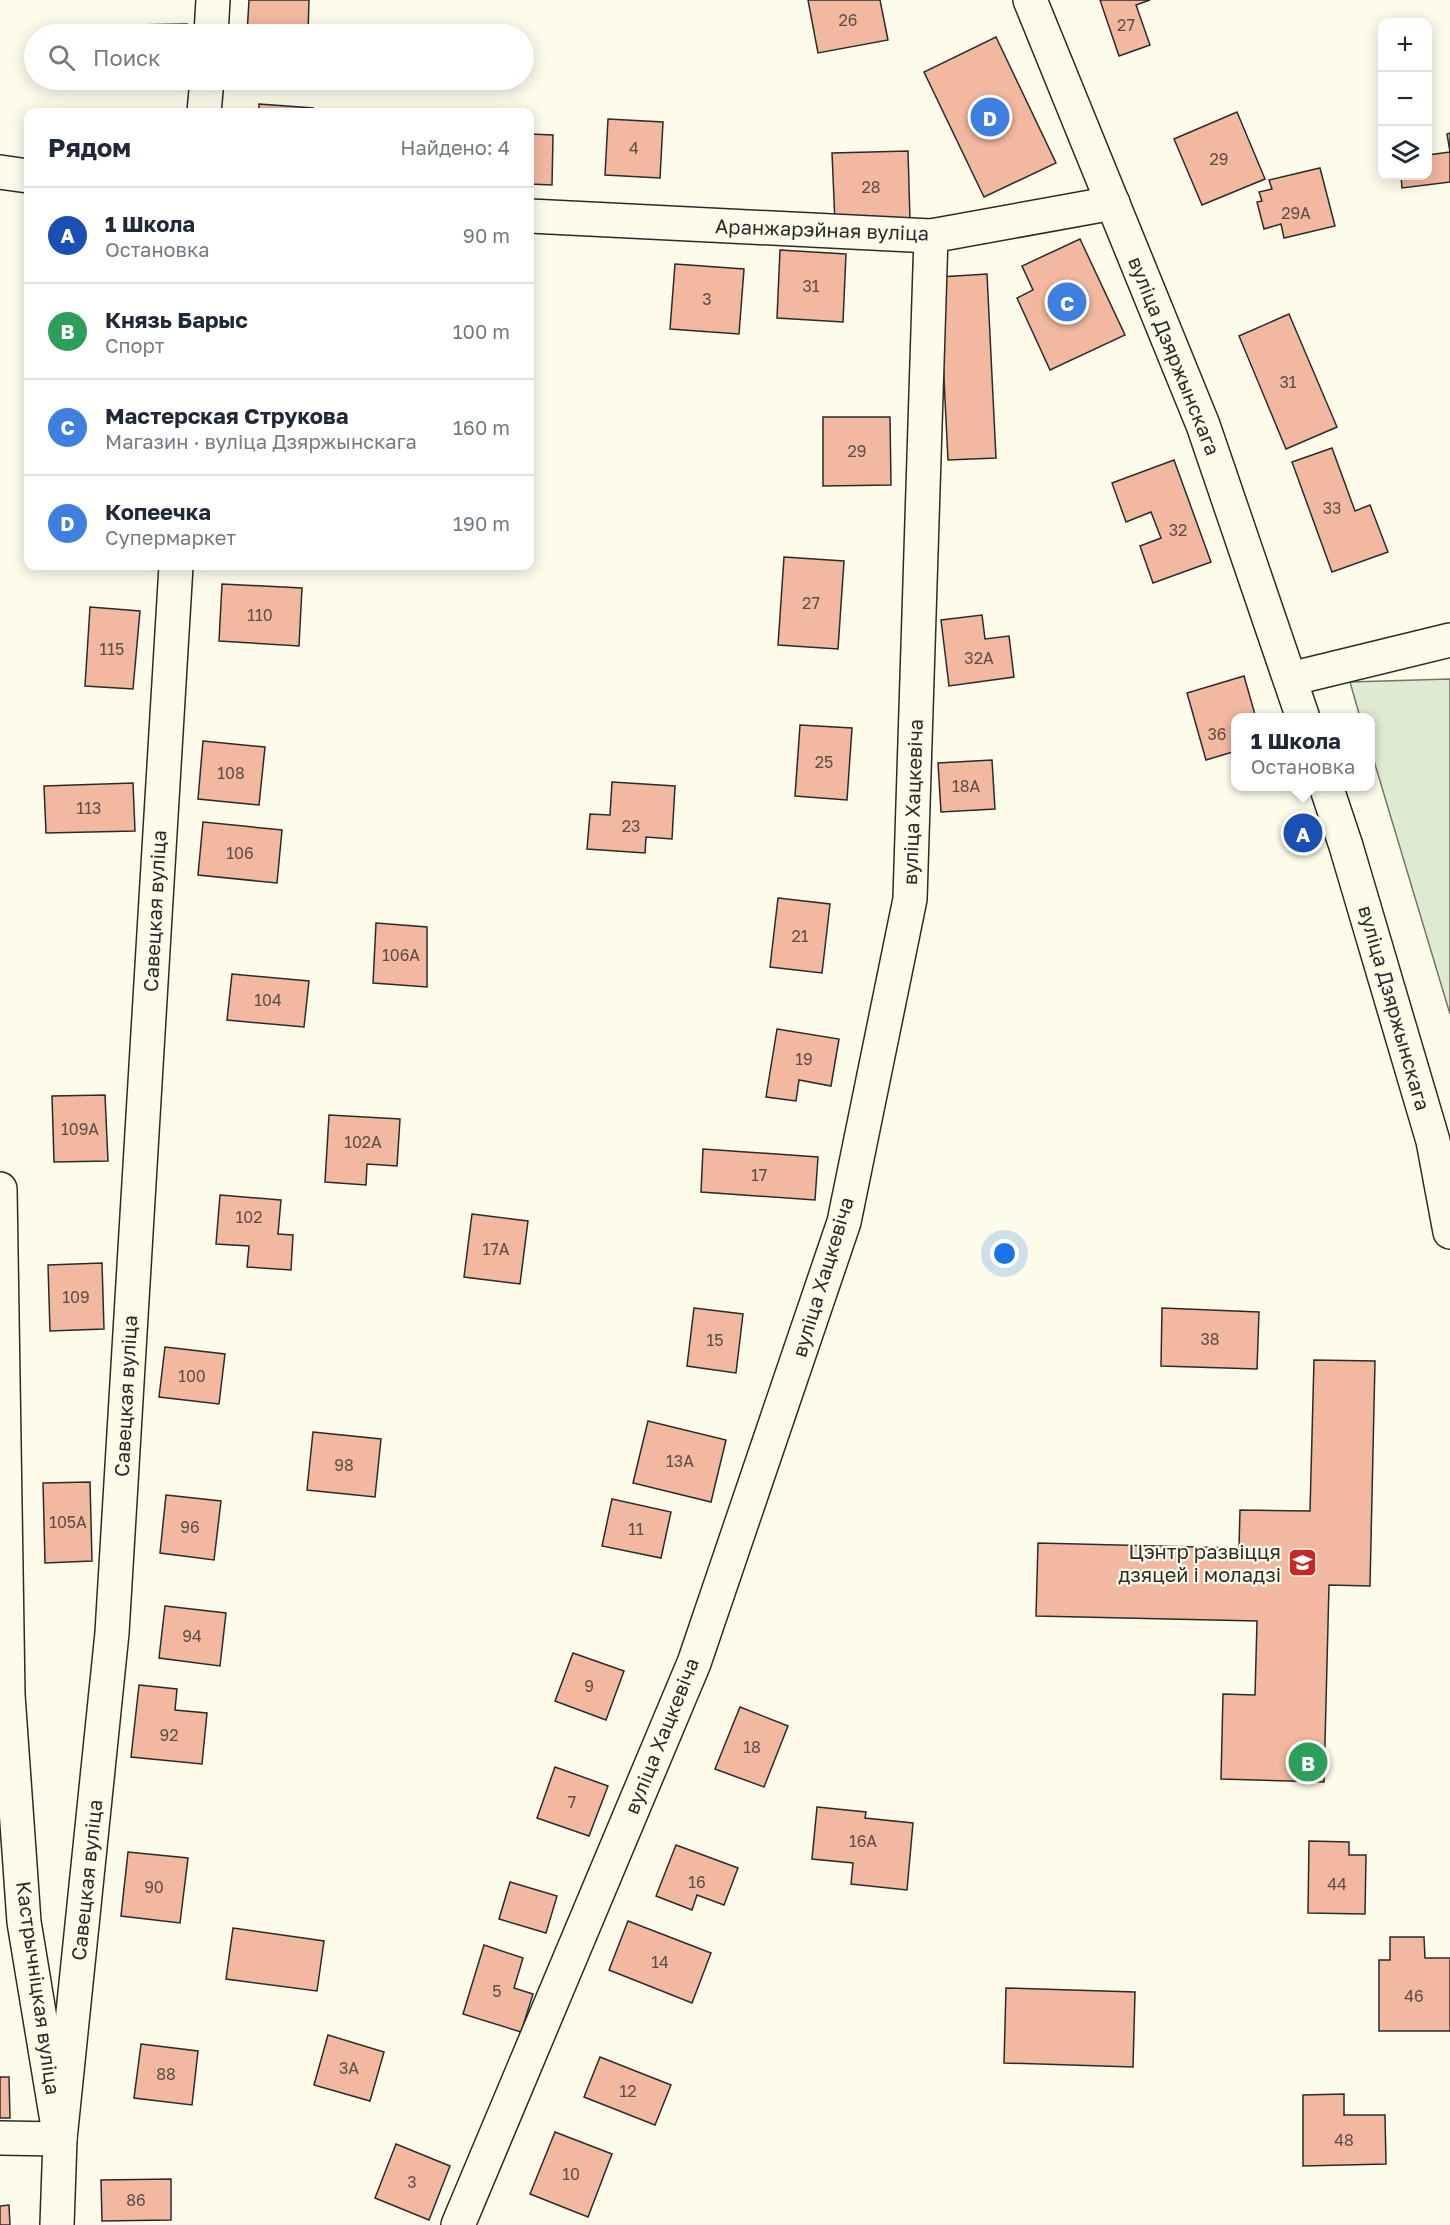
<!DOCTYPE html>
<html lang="ru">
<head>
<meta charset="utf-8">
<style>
	:root { --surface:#fff; --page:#f2f2f3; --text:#1f2937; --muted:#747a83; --line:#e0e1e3; --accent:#b45309 }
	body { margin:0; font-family:"Golos Text",sans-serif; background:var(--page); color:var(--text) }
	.controls { position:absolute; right:18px; top:18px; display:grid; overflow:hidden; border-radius:12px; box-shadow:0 3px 15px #0003 }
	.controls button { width:54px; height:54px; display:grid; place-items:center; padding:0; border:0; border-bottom:2px solid var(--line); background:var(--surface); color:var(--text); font:30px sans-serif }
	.you { position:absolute; left:1005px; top:1254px; width:21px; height:21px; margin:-15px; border:4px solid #fff; border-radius:50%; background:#1a73e8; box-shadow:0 0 0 9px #1a73e833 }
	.badge { display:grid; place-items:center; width:39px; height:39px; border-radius:50%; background:var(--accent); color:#fff; font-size:20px; font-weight:700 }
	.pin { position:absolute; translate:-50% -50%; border:3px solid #fff; box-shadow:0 2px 6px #0006 }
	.popup { position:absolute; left:1231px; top:713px; width:144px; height:78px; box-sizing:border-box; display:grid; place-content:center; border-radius:12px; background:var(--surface); filter:drop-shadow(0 2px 4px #0005); font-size:20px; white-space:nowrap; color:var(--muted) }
	.popup b { font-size:22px; color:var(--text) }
	.popup::after { content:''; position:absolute; left:50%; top:100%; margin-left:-12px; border:12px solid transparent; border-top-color:var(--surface) }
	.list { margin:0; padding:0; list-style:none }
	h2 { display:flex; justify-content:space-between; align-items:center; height:78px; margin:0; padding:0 24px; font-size:26px }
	h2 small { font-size:20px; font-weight:400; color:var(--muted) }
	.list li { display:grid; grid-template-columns:39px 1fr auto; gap:18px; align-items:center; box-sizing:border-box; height:96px; padding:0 24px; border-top:2px solid var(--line) }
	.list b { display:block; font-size:22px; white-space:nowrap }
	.list p { margin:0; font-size:20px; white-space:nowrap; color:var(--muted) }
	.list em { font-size:20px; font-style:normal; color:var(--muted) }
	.icon { flex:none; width:33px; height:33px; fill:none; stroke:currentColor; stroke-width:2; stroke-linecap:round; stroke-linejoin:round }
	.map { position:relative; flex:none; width:1450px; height:2225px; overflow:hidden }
	.search { position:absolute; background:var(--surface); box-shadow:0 3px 15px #0003; left:24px; top:24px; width:510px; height:66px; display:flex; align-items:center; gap:15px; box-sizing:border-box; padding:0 21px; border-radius:33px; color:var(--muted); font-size:22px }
	.panel { position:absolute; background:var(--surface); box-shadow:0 3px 15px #0003; left:24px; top:108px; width:510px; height:462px; border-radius:12px }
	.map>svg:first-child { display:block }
	.green { fill:#deebd1; stroke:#74746e; stroke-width:1.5 }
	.building { fill:#f2b8a0; stroke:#2b2b2b; stroke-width:1.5 }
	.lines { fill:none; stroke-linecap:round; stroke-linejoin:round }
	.minor-casing { stroke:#2b2b2b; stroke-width:36 }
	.minor { stroke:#fdfbea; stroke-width:33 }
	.labels { text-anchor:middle; stroke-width:4.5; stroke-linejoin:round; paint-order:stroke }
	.number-label { font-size:16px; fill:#5d4e48 }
	.street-label { font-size:20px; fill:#2b2b2b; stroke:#fdfbea }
	.poi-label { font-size:20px; fill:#2b2b2b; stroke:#fdfbea; text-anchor:end }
</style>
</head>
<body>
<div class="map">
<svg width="1450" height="2225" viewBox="0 0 1450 2225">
	<rect width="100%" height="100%" fill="#fdfbea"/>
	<path class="green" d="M1450,679v335l-79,-263 -1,-33 -10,-1 -10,-35z"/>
	<g class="building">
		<path d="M249,0h60l-1,34h-61z"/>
		<path d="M808,0h72l8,40 -70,13z"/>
		<path d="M1100,0h50l-14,5 14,40 -31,11z"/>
		<path d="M187,24v10h-54l-1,-9z"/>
		<path d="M996,37l60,126 -72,34 -60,-125z"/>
		<path d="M259,104l54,4 -1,4h-53z"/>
		<path d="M1237,112l28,67 -63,26 -28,-66z"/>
		<path d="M608,119l55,3 -3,56 -55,-3z"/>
		<path d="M1450,133v49l-48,6 -1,-12h27v-21l22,-3 -3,-18z"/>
		<path d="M530,134l23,1 -1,50 -22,-1z"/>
		<path d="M908,151l2,69 -75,3 -3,-70z"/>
		<path d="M1320,168l15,58 -51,12 -3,-14 -17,5 -7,-27 5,-1 -3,-9 13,-3 -3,-9z"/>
		<path d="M1080,239l45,96 -75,35 -33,-72 16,-8 -11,-24z"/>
		<path d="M780,250l66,4 -3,68 -66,-4z"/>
		<path d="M675,264l69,5 -5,65 -69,-5z"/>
		<path d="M987,274l9,184 -48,2 -9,-183z"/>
		<path d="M1289,314l48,113 -51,22 -47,-113z"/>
		<path d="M823,417h67l1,68 -68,1z"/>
		<path d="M1332,448l23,63 15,-6 18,47 -56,20 -40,-110z"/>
		<path d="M1174,460l37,102 -58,21 -13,-37 21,-8 -10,-26 -25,10 -14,-39z"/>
		<path d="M784,557l60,4 -6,88 -60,-4z"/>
		<path d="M222,584l80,4 -3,58 -80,-5z"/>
		<path d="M90,607l50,4 -7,78 -48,-3z"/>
		<path d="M982,615l3,24 24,-3 5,41 -65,9 -8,-66z"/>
		<path d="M1244,676l12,42h-20v33l-30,9 -19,-67z"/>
		<path d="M800,725l52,3 -5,72 -52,-4z"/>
		<path d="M203,741l62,6 -6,58 -61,-6z"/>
		<path d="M992,760l3,49 -54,3 -3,-49z"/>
		<path d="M612,782l63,4 -3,53 -26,-2 -1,16 -58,-4 3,-35 20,1z"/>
		<path d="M133,783l2,48 -89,2 -2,-47z"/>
		<path d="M203,822l79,8 -5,53 -79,-8z"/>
		<path d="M778,898l52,6 -8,69 -52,-6z"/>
		<path d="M376,923l51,4v60l-54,-4z"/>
		<path d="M232,974l77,7 -5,46 -77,-7z"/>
		<path d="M777,1029l62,10 -8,47 -32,-6 -3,21 -30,-4z"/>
		<path d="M105,1095l3,66 -54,1 -2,-66z"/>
		<path d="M329,1115l71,4 -3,47 -30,-2 -1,21 -41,-3z"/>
		<path d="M703,1149l115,8 -3,43 -114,-8z"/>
		<path d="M220,1195l61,5 -3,34 15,1 -2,35 -44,-3 2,-21 -33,-2z"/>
		<path d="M472,1214l56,7 -8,63 -56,-7z"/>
		<path d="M102,1263l2,66 -54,2 -2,-66z"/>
		<path d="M694,1308l49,6 -7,59 -49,-7z"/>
		<path d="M1162,1308l97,4 -2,57 -96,-3z"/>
		<path d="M165,1347l60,7 -6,50 -60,-7z"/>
		<path d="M1314,1360l61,1 -5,225 -41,-1 -5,197 -103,-3 2,-85 32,1 2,-74 -221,-5 2,-73 201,5 1,-38 70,1z"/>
		<path d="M648,1421l78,19 -15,62 -78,-19z"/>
		<path d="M313,1432l68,7 -6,58 -68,-7z"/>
		<path d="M90,1482l2,79 -47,2 -2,-80z"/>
		<path d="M166,1495l55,6 -7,59 -54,-7z"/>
		<path d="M612,1499l59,13 -10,46 -59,-12z"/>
		<path d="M165,1606l61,7 -6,53 -61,-8z"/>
		<path d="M573,1653l51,18 -18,49 -51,-19z"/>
		<path d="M139,1685l38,4 -2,21 32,3 -5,51 -71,-7z"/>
		<path d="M740,1707l48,19 -24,61 -49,-18z"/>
		<path d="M555,1767l53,19 -19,50 -52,-18z"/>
		<path d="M817,1807l49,5 -1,6 48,5 -6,67 -56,-6 2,-21 -41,-4z"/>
		<path d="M1309,1841l40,1v13h17l-1,59 -57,-1z"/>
		<path d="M676,1845l62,23 -14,37 -27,-10 -5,15 -36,-14z"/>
		<path d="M128,1852l60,6 -8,65 -59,-7z"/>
		<path d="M510,1882l47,14 -11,37 -47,-14z"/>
		<path d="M628,1921l83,32 -19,50 -83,-33z"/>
		<path d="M233,1928l91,13 -7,50 -91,-12z"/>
		<path d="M1390,1937h34l1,21h25v73h-71v-71h11z"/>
		<path d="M484,1945l39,13 -9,30 19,6 -12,38 -58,-18z"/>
		<path d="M1006,1988l129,4 -2,75 -129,-4z"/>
		<path d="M328,2035l56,17 -14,49 -56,-16z"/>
		<path d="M141,2044l57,7 -6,54 -58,-7z"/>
		<path d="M600,2057l71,28 -16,40 -71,-28z"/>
		<path d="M0,2077h9l1,41h-10z"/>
		<path d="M1344,2094v21h41l1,49 -83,2v-71z"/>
		<path d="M555,2132l57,22 -24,63 -58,-23z"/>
		<path d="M396,2144l54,22 -21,54 -54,-22z"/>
		<path d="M171,2179v41l-69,1 -1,-41z"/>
		<path d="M9,2205l1,20h-10v-19z"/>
	</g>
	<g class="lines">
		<defs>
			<g id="minor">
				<path d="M1030,0l173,425 100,293"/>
				<path d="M211,34l2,-34"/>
				<path d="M204,112l3,-32"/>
				<path d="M0,172l28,4"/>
				<path d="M530,216l401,20 182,-33"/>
				<path d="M1290,679l160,-39"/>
				<path d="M1326,786l20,60 87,295 17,91"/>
				<path d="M0,1189l8,506 16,227 36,217 -60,-1"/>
				<path d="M57,2225l3,-86 52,-506 64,-1067"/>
				<path d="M458,2225l236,-562 150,-441 66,-323 21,-663"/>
			</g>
		</defs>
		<use href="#minor" class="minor-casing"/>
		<use href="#minor" class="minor"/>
	</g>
	<defs>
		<symbol id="school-square" viewBox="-11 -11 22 22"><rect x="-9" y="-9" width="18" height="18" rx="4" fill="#c62828" stroke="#fdfbea"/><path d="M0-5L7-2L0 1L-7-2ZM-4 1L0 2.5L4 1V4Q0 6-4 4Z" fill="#fff"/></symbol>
	</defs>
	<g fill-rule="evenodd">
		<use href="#school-square" x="1286" y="1546" width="33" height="33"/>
	</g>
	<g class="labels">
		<g class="number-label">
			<text x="848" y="26">26</text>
			<text x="1126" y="31">27</text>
			<text x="634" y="154">4</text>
			<text x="1219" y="165">29</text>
			<text x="871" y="193">28</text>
			<text x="1296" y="219">29А</text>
			<text x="811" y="292">31</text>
			<text x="707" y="305">3</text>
			<text x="1288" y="388">31</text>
			<text x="857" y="457">29</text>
			<text x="1332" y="514">33</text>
			<text x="1178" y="536">32</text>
			<text x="811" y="609">27</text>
			<text x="260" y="621">110</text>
			<text x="112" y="655">115</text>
			<text x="979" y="664">32А</text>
			<text x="1217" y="740">36</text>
			<text x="824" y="768">25</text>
			<text x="231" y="779">108</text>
			<text x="966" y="792">18А</text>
			<text x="89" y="814">113</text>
			<text x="631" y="832">23</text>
			<text x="240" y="859">106</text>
			<text x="800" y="942">21</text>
			<text x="401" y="961">106А</text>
			<text x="268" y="1006">104</text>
			<text x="804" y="1065">19</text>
			<text x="80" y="1135">109А</text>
			<text x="363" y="1148">102А</text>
			<text x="759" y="1181">17</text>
			<text x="249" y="1223">102</text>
			<text x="496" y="1255">17А</text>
			<text x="76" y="1303">109</text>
			<text x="1210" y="1345">38</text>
			<text x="715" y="1346">15</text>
			<text x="192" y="1382">100</text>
			<text x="680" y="1467">13А</text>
			<text x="344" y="1471">98</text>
			<text x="68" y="1528">105А</text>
			<text x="190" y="1533">96</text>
			<text x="636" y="1535">11</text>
			<text x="192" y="1642">94</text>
			<text x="589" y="1692">9</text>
			<text x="169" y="1741">92</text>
			<text x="752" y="1753">18</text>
			<text x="572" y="1808">7</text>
			<text x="863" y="1847">16А</text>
			<text x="697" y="1888">16</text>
			<text x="1337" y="1890">44</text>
			<text x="154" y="1893">90</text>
			<text x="660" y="1968">14</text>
			<text x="497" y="1997">5</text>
			<text x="1414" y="2002">46</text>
			<text x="349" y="2074">3А</text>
			<text x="166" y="2080">88</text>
			<text x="628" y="2097">12</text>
			<text x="1344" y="2146">48</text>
			<text x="571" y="2180">10</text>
			<text x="412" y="2188">3</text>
			<text x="136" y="2206">86</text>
		</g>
		<g class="street-label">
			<text transform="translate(822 230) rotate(2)" y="7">Аранжарэйная вуліца</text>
			<text transform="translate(1174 356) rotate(68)" y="7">вуліца Дзяржынскага</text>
			<text transform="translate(913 802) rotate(-88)" y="7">вуліца Хацкевіча</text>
			<text transform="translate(155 911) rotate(-87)" y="7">Савецкая вуліца</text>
			<text transform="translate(1394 1008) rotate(74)" y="7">вуліца Дзяржынскага</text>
			<text transform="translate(823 1277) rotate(-73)" y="7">вуліца Хацкевіча</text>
			<text transform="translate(126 1396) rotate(-87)" y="7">Савецкая вуліца</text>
			<text transform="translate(662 1736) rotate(-68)" y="7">вуліца Хацкевіча</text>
			<text transform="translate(87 1880) rotate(-84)" y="7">Савецкая вуліца</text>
			<text transform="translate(38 1988) rotate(82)" y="7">Кастрычніцкая вуліца</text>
		</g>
		<g class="poi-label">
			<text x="1281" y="1559">Цэнтр развіцця<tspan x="1281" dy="23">дзяцей і моладзі</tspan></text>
		</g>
	</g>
</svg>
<div class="controls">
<button>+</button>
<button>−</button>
<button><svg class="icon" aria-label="layers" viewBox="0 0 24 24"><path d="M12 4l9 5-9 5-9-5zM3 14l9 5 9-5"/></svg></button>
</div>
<div class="you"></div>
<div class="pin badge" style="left:1303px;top:833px;background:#1a4fb4">A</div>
<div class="popup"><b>1 Школа</b>Остановка</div>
<div class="pin badge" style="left:1308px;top:1762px;background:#2e9e5b">B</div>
<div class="pin badge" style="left:1067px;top:302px;background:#3f7fe0">C</div>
<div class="pin badge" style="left:990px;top:117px;background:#3f7fe0">D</div>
<div class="search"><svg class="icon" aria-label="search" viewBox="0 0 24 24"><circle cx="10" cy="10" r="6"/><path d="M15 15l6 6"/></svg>Поиск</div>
<section class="panel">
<h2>Рядом<small>Найдено: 4</small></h2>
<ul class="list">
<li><span class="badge" style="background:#1a4fb4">A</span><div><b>1 Школа</b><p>Остановка</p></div><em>90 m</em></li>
<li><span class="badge" style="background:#2e9e5b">B</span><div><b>Князь Барыс</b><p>Спорт</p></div><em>100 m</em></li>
<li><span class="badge" style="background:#3f7fe0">C</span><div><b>Мастерская Струкова</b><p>Магазин · вуліца Дзяржынскага</p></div><em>160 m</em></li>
<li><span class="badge" style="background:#3f7fe0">D</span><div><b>Копеечка</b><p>Супермаркет</p></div><em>190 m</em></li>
</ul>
</section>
</div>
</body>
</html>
